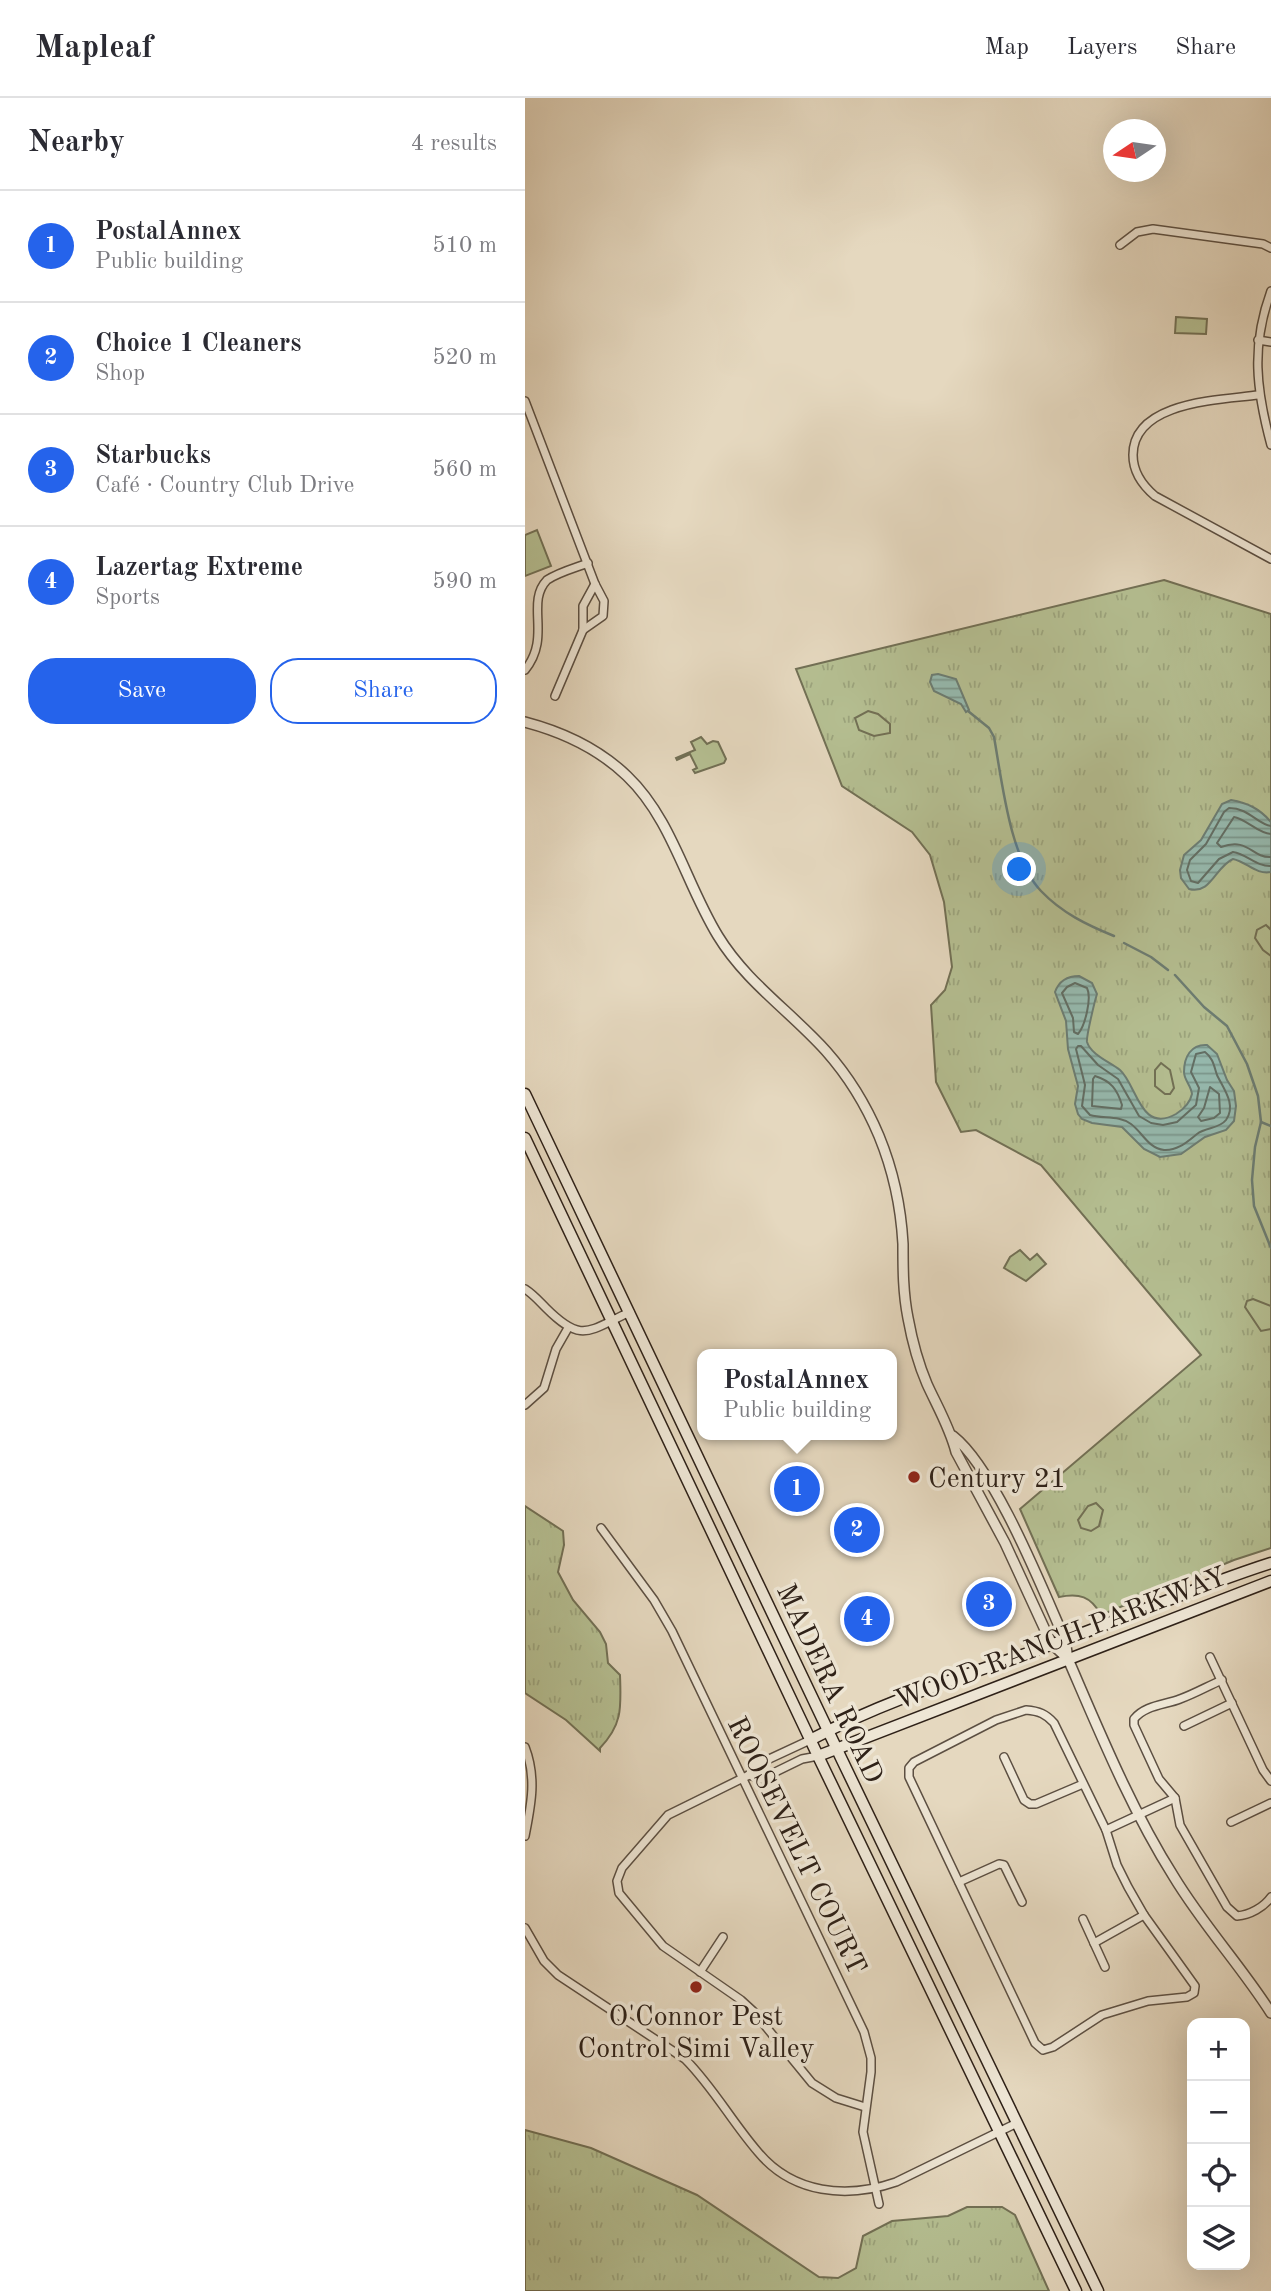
<!DOCTYPE html>
<html lang="en">
<head>
<meta charset="utf-8">
<style>
	:root { --surface:#fff; --page:#f2f2f3; --text:#2b2b33; --muted:#7c7c81; --line:#e1e1e2; --accent:#2563eb }
	body { margin:0; font-family:"Old Standard TT",serif; background:var(--page); color:var(--text) }
	.controls { position:absolute; right:21px; bottom:21px; display:grid; overflow:hidden; border-radius:14px; box-shadow:0 7px 28px #0002 }
	.controls button { width:63px; height:63px; display:grid; place-items:center; padding:0; border:0; border-bottom:2px solid var(--line); background:var(--surface); color:var(--text); font:35px sans-serif }
	.compass { position:absolute; left:578px; top:21px; width:63px; height:63px; border-radius:50%; background:var(--surface); box-shadow:0 7px 28px #0002; rotate:257deg }
	.you { position:absolute; left:495px; top:772px; width:24px; height:24px; margin:-18px; border:5px solid #fff; border-radius:50%; background:#1a73e8; box-shadow:0 0 0 10px #1a73e833 }
	.badge { display:grid; place-items:center; width:46px; height:46px; border-radius:50%; background:var(--accent); color:#fff; font-size:23px; font-weight:700 }
	.pin { position:absolute; translate:-50% -50%; border:4px solid #fff; box-shadow:0 2px 7px #0006 }
	.popup { position:absolute; left:172px; top:1251px; width:200px; height:91px; box-sizing:border-box; display:grid; place-content:center; border-radius:14px; background:var(--surface); filter:drop-shadow(0 2px 5px #0005); font-size:23px; white-space:nowrap; color:var(--muted) }
	.popup b { font-size:26px; color:var(--text) }
	.popup::after { content:''; position:absolute; left:50%; top:100%; margin-left:-14px; border:14px solid transparent; border-top-color:var(--surface) }
	.list { margin:0; padding:0; list-style:none }
	h2 { display:flex; justify-content:space-between; align-items:center; height:91px; margin:0; padding:0 28px; font-size:30px }
	h2 small { font-size:23px; font-weight:400; color:var(--muted) }
	.list li { display:grid; grid-template-columns:46px 1fr auto; gap:21px; align-items:center; box-sizing:border-box; height:112px; padding:0 28px; border-top:2px solid var(--line) }
	.list b { display:block; font-size:26px; white-space:nowrap }
	.list p { margin:0; font-size:23px; white-space:nowrap; color:var(--muted) }
	.list em { font-size:23px; font-style:normal; color:var(--muted) }
	.actions { display:flex; gap:14px; padding:21px 28px }
	.actions a { flex:1; padding:16px 0; border:2px solid var(--accent); border-radius:28px; text-align:center; font-size:24px; color:var(--accent) }
	.actions .main { background:var(--accent); color:#fff }
	.icon { flex:none; width:38px; height:38px; fill:none; stroke:currentColor; stroke-width:2; stroke-linecap:round; stroke-linejoin:round }
	.map { position:relative; flex:none; width:746px; height:2193px; overflow:hidden }
	header { display:flex; align-items:center; gap:42px; box-sizing:border-box; height:98px; padding:0 35px; background:var(--surface); border-bottom:2px solid var(--line) }
	header strong { font-size:33px }
	nav { display:flex; gap:38px; margin-inline-start:auto; font-size:24px }
	main { display:flex }
	aside { flex:1; background:var(--surface) }
	.map>svg:first-child { display:block }
	.grass { fill:url(#grass-tufts); stroke:#727055; stroke-width:2 }
	.pitch { fill:#b5bf92; stroke:#727055; stroke-width:2 }
	.water { fill:url(#water-rules); stroke:#6c7d73; stroke-width:2 }
	.lines { fill:none; stroke-linecap:round; stroke-linejoin:round }
	.shore { stroke:#626e64; stroke-width:2 }
	.stream { stroke:#6c7d73; stroke-width:2.5 }
	.minor-casing { stroke:#5c4f42; stroke-width:10 }
	.tertiary-casing { stroke:#5c4f42; stroke-width:12 }
	.secondary-casing { stroke:#2e2118; stroke-width:13 }
	.minor { stroke:#eee6d5; stroke-width:7 }
	.tertiary { stroke:#eee6d5; stroke-width:9 }
	.secondary { stroke:#eee6d5; stroke-width:10 }
	.poi-dot { fill:#8f2418; stroke:#eee6d5; stroke-width:2.5 }
	.labels { text-anchor:middle; stroke-width:7; stroke-linejoin:round; paint-order:stroke }
	.poi-label { font-size:28px; fill:#2e2118; stroke:#eee6d5; text-anchor:start }
	.street-label { font-size:28px; fill:#2e2118; stroke:#eee6d5 }
</style>
</head>
<body>
<header>
<strong>Mapleaf</strong>
<nav><a>Map</a><a>Layers</a><a>Share</a></nav>
</header>
<main>
<aside>
<h2>Nearby<small>4 results</small></h2>
<ul class="list">
<li><span class="badge">1</span><div><b>PostalAnnex</b><p>Public building</p></div><em>510 m</em></li>
<li><span class="badge">2</span><div><b>Choice 1 Cleaners</b><p>Shop</p></div><em>520 m</em></li>
<li><span class="badge">3</span><div><b>Starbucks</b><p>Café · Country Club Drive</p></div><em>560 m</em></li>
<li><span class="badge">4</span><div><b>Lazertag Extreme</b><p>Sports</p></div><em>590 m</em></li>
</ul>
<div class="actions"><a class="main">Save</a><a>Share</a></div>
</aside>
<div class="map">
<svg width="746" height="2193" viewBox="0 0 746 2193">
	<defs>
		<pattern id="grass-tufts" width="24" height="20" patternUnits="userSpaceOnUse" patternTransform="scale(1.75)"><rect width="24" height="20" fill="#b5bf92"/><path d="M3 7l-1-3M5 7V3M7 7l1-3M15 17l-1-3M17 17v-4M19 17l1-3" fill="none" stroke="#9ca47d"/></pattern>
		<pattern id="water-rules" width="6" height="5" patternUnits="userSpaceOnUse" patternTransform="scale(1.75)"><rect width="6" height="5" fill="#96baaf"/><path d="M0 2.5h6" fill="none" stroke="#7b978d"/></pattern>
	</defs>
	<rect width="100%" height="100%" fill="#e5d8bf"/>
	<filter id="stains"><feTurbulence type="fractalNoise" baseFrequency=".00286" numOctaves="4"/><feColorMatrix values="0 0 0 0 .2 0 0 0 0 .09 0 0 0 0 .02 0 0 0 .5 -.17"/></filter>
	<radialGradient id="worn" r=".72"><stop offset=".6" stop-color="#630" stop-opacity="0"/><stop offset="1" stop-color="#630" stop-opacity=".3"/></radialGradient>
	<g class="grass">
		<path d="M639,482l107,34v934l-37,12 -133,55c-10,-19 -22,-22 -42,-18l-39,-88 181,-154 -160,-190 -65,-35 -15,2 -25,-50 -5,-77 14,-15 7,-23 -8,-65 -14,-47 -18,-23 -70,-46 -46,-117z"/>
		<path d="M0,1408l38,25 1,14 -6,27 15,28 27,32 6,12 2,19 12,12c1,32 3,49 -20,73v3l-34,-31 -41,-27z"/>
		<path d="M0,2032l66,18 106,47 122,82 19,1 18,-10 7,-32 29,-15 56,-5 19,-9h35l13,8 34,76h-524z"/>
	</g>
	<g class="pitch">
		<path d="M651,219l31,2 -1,15 -31,-1z"/>
		<path d="M12,432l14,36 -26,10v-41z"/>
		<path d="M343,613l10,3 12,10v9l-16,3 -15,-6 -4,-12z"/>
		<path d="M176,639l6,7 6,-3 5,1 8,17 -2,4 -29,10 -2,-3 4,-2 -7,-14 -13,6 -1,-2 19,-8 -4,-8z"/>
		<path d="M741,827l5,5v26l-8,-6 -8,-12 2,-8z"/>
		<path d="M636,965l9,7 4,18 -4,6h-5l-10,-8v-16z"/>
		<path d="M495,1152l10,10 7,-6 9,10 -20,17 -22,-13 6,-11z"/>
		<path d="M728,1201l18,7v23l-10,2 -16,-24 2,-6z"/>
		<path d="M571,1405l7,7 -4,16 -8,5 -10,-3 -3,-8 10,-14z"/>
	</g>
	<g class="water">
		<path d="M413,576l18,5 13,31 -3,2 -5,-8 -27,-13 -4,-9 2,-7z"/>
		<path d="M706,702c17,3 29,9 40,22v50c-15,3 -24,-10 -38,-13 -18,8 -22,36 -44,30l-8,-11 -1,-8 4,-15 17,-15 21,-36z"/>
		<path d="M554,878l13,7 5,11c-2,6 -11,43 -10,48 4,13 23,20 33,28 17,15 20,64 56,44 8,-5 14,-11 16,-20 -1,-9 -8,-14 -8,-22 0,-15 7,-28 23,-27l10,9 10,26 7,11 2,15 -2,15 -8,9 -21,7 -24,17 -21,3 -16,-8 -22,-22 -30,-4 -10,-4 -4,-5 -3,-10 3,-18 -10,-37 -2,-28 -11,-29c4,-11 12,-16 24,-16z"/>
	</g>
	<g class="lines">
		<g class="shore">
			<path d="M746,728c-14,-2 -22,-18 -42,-18l-5,4 -18,32 -16,16 -3,10 4,11 7,2 21,-24 14,-7c14,2 24,15 38,14"/>
			<path d="M746,736c-14,-1 -23,-14 -37,-17l-17,26 4,4c28,-10 30,11 50,10"/>
			<path d="M550,885l12,5c5,10 -2,38 -9,46l-4,-2 -1,-14 -11,-25 5,-6z"/>
			<path d="M553,948h3l17,19 20,14 21,37 12,7 12,2 14,-3 19,-17 3,-17 -8,-16 5,-18 9,-2c8,6 9,14 12,23 6,13 20,30 9,45 -7,9 -20,7 -29,14 -9,7 -19,17 -33,16 -16,-2 -21,-17 -33,-26 -12,-9 -28,-5 -41,-9l-8,-9 3,-21 -9,-36z"/>
			<path d="M570,978c16,5 22,13 27,29l-1,4 -29,-3 1,-27z"/>
			<path d="M685,989l9,7 1,19 -6,5 -13,3 -3,-4 6,-9z"/>
		</g>
		<g class="stream">
			<path d="M443,613l21,17 5,9c8,44 16,122 47,154 21,22 46,34 73,45"/>
			<path d="M599,845l27,14 17,13"/>
			<path d="M650,877l29,32 23,19 20,38 11,32 3,26 -6,25 -3,33 2,26 17,42"/>
			<path d="M736,1024l10,4"/>
		</g>
		<defs>
			<g id="minor">
				<path d="M595,147l17,-13 16,-3 110,15 8,4"/>
				<path d="M746,193c-20,55 -15,98 0,154"/>
				<path d="M733,242l13,2"/>
				<path d="M733,297c-37,5 -125,6 -125,60 0,17 9,30 22,41l116,63"/>
				<path d="M0,303l70,183 9,17 -1,15 -20,14"/>
				<path d="M0,572c27,-33 0,-67 22,-90 12,-8 28,-12 41,-17"/>
				<path d="M30,598l28,-66v-24l12,-22"/>
				<path d="M0,1191c8,5 14,12 21,19 36,36 42,23 84,4"/>
				<path d="M0,1307l19,-17 12,-39 12,-21"/>
				<path d="M76,1430l53,72 18,31 192,401 7,26v14l-8,60 16,72"/>
				<path d="M685,1559l53,113 8,11"/>
				<path d="M697,1582c-14,6 -28,14 -42,19 -15,6 -35,6 -46,20v6l25,54 16,19 5,27 47,82 10,9c13,-1 27,-9 34,-19"/>
				<path d="M501,1612c13,1 20,4 28,13l52,107 11,35 11,22 16,28 51,71 -1,7 -7,4 -39,4 -46,14 -49,32 -10,3 -8,-7 -126,-266v-9l5,-6 82,-42z"/>
				<path d="M659,1628l48,-23"/>
				<path d="M285,1642l-56,26 -5,9 -81,40 -46,53 -5,13 2,12 44,53 78,54 12,11 59,72 24,15 29,9"/>
				<path d="M0,1649c12,31 6,58 0,89"/>
				<path d="M479,1659l20,43 6,4h6l47,-20"/>
				<path d="M224,1677l12,4 41,-20 16,-3"/>
				<path d="M706,1724l40,-19"/>
				<path d="M581,1732l69,-32"/>
				<path d="M434,1784l40,-18 5,1 18,37"/>
				<path d="M558,1821l22,48"/>
				<path d="M0,1830l19,33 14,14 127,84c28,28 47,63 73,93 35,42 89,47 138,30l121,-59"/>
				<path d="M569,1845l50,-28"/>
				<path d="M175,1874l23,-35"/>
			</g>
			<g id="tertiary">
				<path d="M0,624c38,10 73,26 102,54 45,43 59,108 91,160 28,46 73,76 108,115 23,26 40,54 53,85 14,34 22,72 24,108 0,25 0,49 5,74 4,22 10,45 19,66 10,22 23,44 29,68l49,91 41,89 6,12 16,15"/>
				<path d="M428,1338c42,33 89,152 112,204l3,19c32,74 63,150 106,218 29,48 67,89 97,136"/>
			</g>
			<g id="secondary">
				<path d="M0,996l317,666 256,531"/>
				<path d="M0,1040l293,618 258,535"/>
				<path d="M285,1642c82,-43 170,-69 257,-101 68,-25 135,-54 204,-76"/>
				<path d="M293,1658l453,-175"/>
			</g>
		</defs>
		<use href="#minor" class="minor-casing"/>
		<use href="#tertiary" class="tertiary-casing"/>
		<use href="#secondary" class="secondary-casing"/>
		<use href="#minor" class="minor"/>
		<use href="#tertiary" class="tertiary"/>
		<use href="#secondary" class="secondary"/>
	</g>
	<g class="poi-dot">
		<circle cx="389" cy="1379" r="7"/>
		<circle cx="171" cy="1889" r="7"/>
	</g>
	<g class="labels">
		<g class="poi-label">
			<text x="403" y="1389">Century 21</text>
			<text x="171" y="1927" text-anchor="middle">O'Connor Pest<tspan x="171" dy="32">Control Simi Valley</tspan></text>
		</g>
		<g class="street-label">
			<text transform="translate(535 1539) rotate(-21)" y="10">WOOD RANCH PARKWAY</text>
			<text transform="translate(306 1585) rotate(65)" y="10">MADERA ROAD</text>
			<text transform="translate(273 1747) rotate(64)" y="10">ROOSEVELT COURT</text>
		</g>
	</g>
	<rect width="100%" height="100%" filter="url(#stains)"/>
	<rect width="100%" height="100%" fill="url(#worn)"/>
</svg>
<div class="controls">
<button>+</button>
<button>−</button>
<button><svg class="icon" aria-label="locate" viewBox="0 0 24 24"><circle cx="12" cy="12" r="6"/><path d="M12 2v4M12 18v4M2 12h4M18 12h4"/></svg></button>
<button><svg class="icon" aria-label="layers" viewBox="0 0 24 24"><path d="M12 4l9 5-9 5-9-5zM3 14l9 5 9-5"/></svg></button>
</div>
<svg class="compass" viewBox="-18 -18 36 36"><path d="M0-13l5 13h-10z" fill="#e53935"/><path d="M0 13l5-13h-10z" fill="#7c7c81"/></svg>
<div class="you"></div>
<div class="pin badge" style="left:272px;top:1391px">1</div>
<div class="popup"><b>PostalAnnex</b>Public building</div>
<div class="pin badge" style="left:332px;top:1432px">2</div>
<div class="pin badge" style="left:464px;top:1506px">3</div>
<div class="pin badge" style="left:342px;top:1521px">4</div>
</div>
</main>
</body>
</html>
